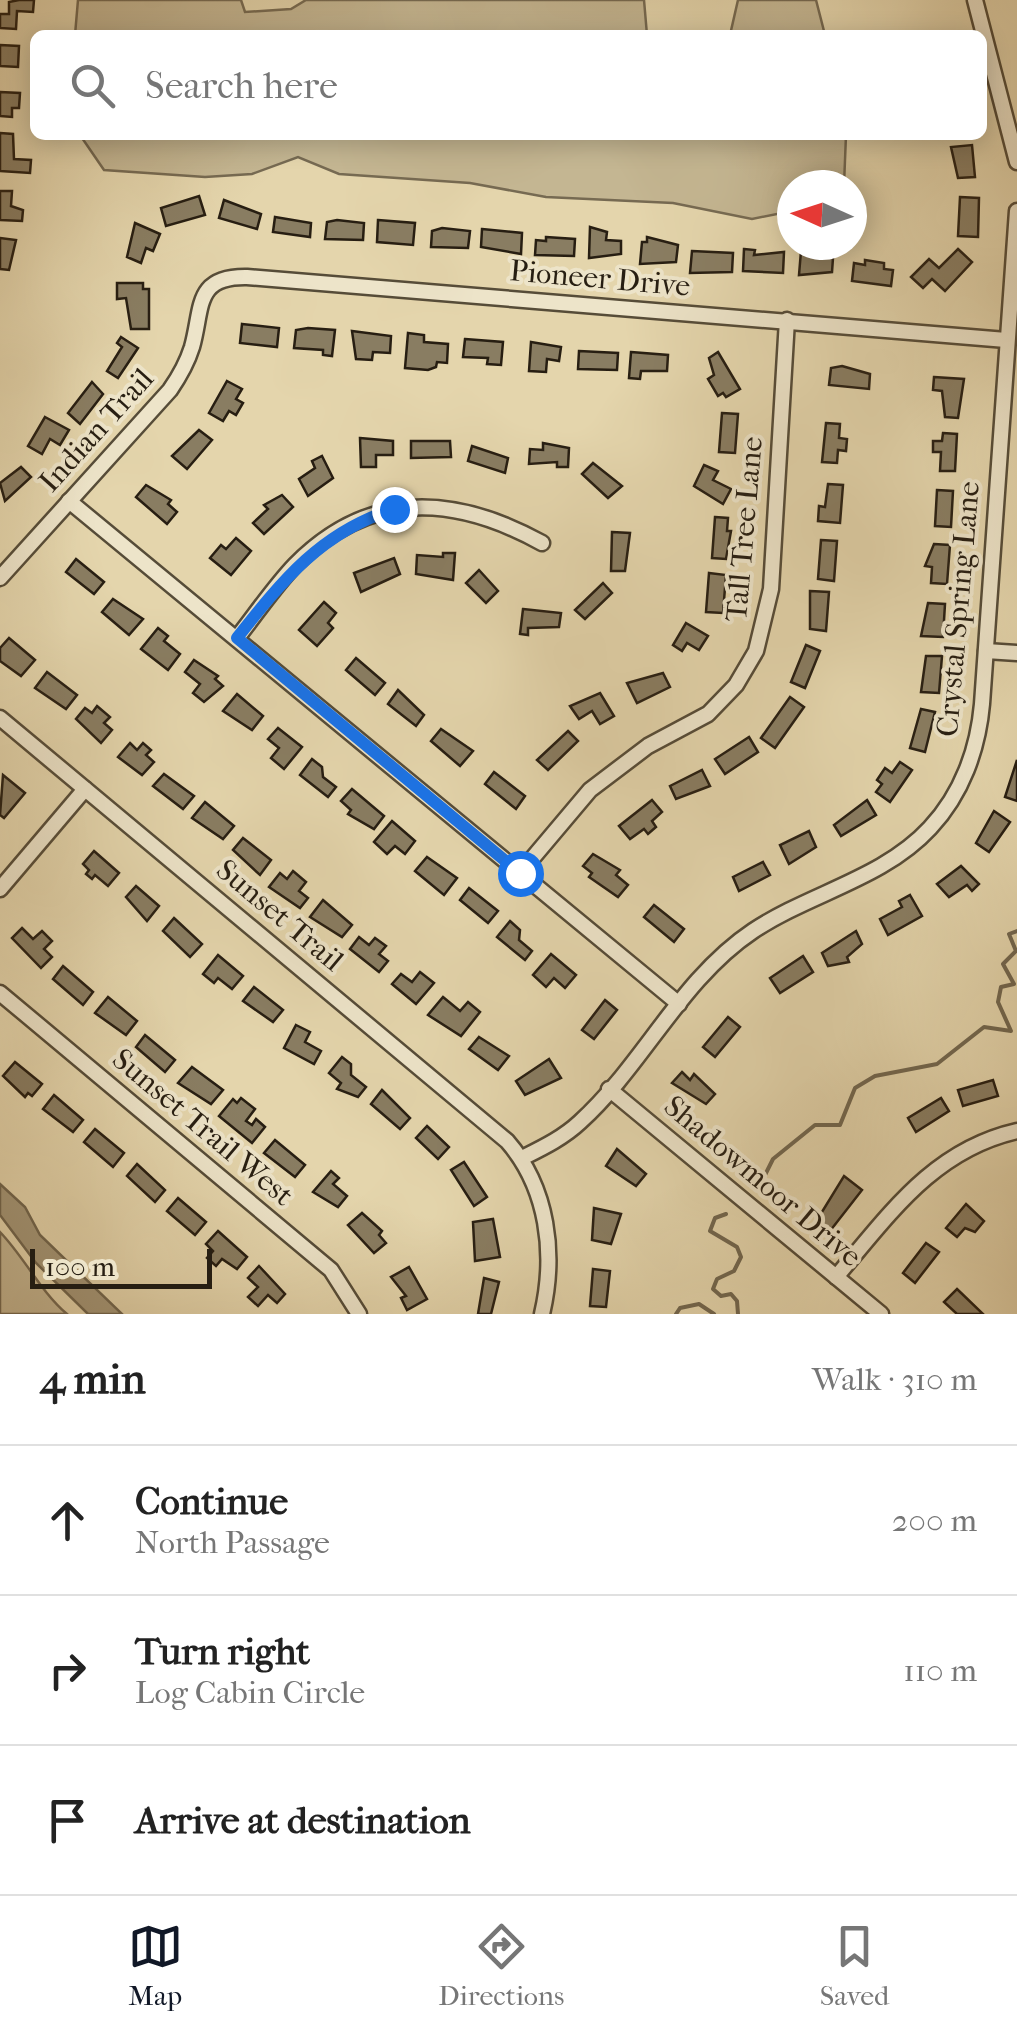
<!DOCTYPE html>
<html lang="en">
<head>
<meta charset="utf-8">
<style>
	:root { --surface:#fff; --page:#f2f2f2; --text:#222; --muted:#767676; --line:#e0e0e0; --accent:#111827 }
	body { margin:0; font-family:"IM FELL French Canon",serif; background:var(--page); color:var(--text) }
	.compass { position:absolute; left:777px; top:170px; width:90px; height:90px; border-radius:50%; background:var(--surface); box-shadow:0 5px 25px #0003; rotate:273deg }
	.scale { position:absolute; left:30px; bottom:25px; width:182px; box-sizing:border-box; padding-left:10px; border:5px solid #271e12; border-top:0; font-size:28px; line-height:35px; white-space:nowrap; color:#271e12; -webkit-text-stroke:8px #ede4c9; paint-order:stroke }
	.stop { position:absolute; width:30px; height:30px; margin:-22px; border:8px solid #1a73e8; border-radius:50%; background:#fff }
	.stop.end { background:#1a73e8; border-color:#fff; box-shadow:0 2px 10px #0008 }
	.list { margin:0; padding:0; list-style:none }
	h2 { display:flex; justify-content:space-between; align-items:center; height:130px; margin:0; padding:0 40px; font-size:42px }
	h2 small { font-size:32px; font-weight:400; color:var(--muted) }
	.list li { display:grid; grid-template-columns:65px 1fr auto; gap:30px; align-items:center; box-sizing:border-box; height:150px; padding:0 40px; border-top:2px solid var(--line) }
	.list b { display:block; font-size:38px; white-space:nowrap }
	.list p { margin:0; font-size:32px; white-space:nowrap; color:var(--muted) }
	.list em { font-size:32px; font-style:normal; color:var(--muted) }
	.icon { flex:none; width:55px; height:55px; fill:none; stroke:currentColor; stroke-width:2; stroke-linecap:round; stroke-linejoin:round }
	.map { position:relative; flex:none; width:1017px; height:1314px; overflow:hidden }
	.search { position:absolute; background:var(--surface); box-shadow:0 5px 25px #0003; left:30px; right:30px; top:30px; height:110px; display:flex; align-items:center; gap:25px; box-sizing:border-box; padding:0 35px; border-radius:15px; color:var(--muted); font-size:38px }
	.sheet { height:580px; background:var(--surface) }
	nav { display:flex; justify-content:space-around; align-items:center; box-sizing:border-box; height:140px; border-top:2px solid var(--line); background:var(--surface); font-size:28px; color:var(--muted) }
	nav a { display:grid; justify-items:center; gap:5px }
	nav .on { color:var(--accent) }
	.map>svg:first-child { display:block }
	.green { fill:#c4b692; stroke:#766a52; stroke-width:2.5 }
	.water { fill:#a49778; stroke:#72674f; stroke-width:2.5 }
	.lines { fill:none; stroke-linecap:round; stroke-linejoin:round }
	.stream { stroke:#72674f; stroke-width:4 }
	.building { fill:#897d62; stroke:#271e12; stroke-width:2.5 }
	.street-casing { stroke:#564c38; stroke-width:19 }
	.street { stroke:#ede4c9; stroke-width:14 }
	.route { stroke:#1a73e8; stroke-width:12 }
	.labels { text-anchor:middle; stroke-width:8; stroke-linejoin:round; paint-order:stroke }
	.street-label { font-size:30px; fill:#271e12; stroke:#ede4c9 }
</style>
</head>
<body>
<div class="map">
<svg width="1017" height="1314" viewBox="0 0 1017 1314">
	<rect width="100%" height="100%" fill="#e4d5ac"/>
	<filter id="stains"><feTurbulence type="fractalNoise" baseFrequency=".002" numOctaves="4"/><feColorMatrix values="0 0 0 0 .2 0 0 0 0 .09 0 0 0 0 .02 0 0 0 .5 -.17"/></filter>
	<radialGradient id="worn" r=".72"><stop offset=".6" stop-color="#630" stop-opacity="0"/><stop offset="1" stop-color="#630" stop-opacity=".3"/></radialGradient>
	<g class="green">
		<path d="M78,0h163l4,12 46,-3 15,-9h338l3,35h-572z"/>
		<path d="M738,0h78l9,35h-95z"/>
		<path d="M80,135h766l-2,50h-52v26l-40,8 -79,-16 -127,-6 -76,-14 -131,-9 -41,-17 -46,17 -47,3 -101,-7z"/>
		<path d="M0,1232c25,26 40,59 67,82h-67z"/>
	</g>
	<path class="water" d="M0,1184l25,23 15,28 82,79h-34l-52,-51 -36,-48z"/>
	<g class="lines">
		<g class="stream">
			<path d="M753,1184l10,-5 10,-20 42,-34h25l15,-37 20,-12 62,-12 47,-37 27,4 -13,-29 3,-15 13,-3 -11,-20 13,-13 -7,-17 8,-3"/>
			<path d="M726,1214l-11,4 -5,13 27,16 4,10 -7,14 -17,8 -4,10 8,7 10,-2 6,7 1,13"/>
			<path d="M676,1314l4,-6 19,-4 15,10"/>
		</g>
	</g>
	<g class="building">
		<path d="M19,0h15l-1,12 -16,-1 -1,18 -16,-1v-14h9v-12z"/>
		<path d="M0,45l19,1 -1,21 -18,-1z"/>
		<path d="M0,92l20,1 -1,15h-7v9l-12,-1z"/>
		<path d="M0,133l13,1 1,25 17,1 -1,13 -30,-2z"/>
		<path d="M972,145l3,32 -17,1 -7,-31z"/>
		<path d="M0,191h12l-1,15 12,4 -1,11 -22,-1z"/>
		<path d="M199,196l6,19 -39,11 -5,-18z"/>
		<path d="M960,197l19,1 -1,39 -20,-1z"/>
		<path d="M224,200l37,14 -4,15 -38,-11z"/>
		<path d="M275,217l36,6 -1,14 -37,-5z"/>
		<path d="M337,220l27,3 -1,17 -38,-1 2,-17z"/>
		<path d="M378,220l37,3 -2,22 -36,-3z"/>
		<path d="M135,223l25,11 -7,17 -7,-3 -5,15 -14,-6z"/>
		<path d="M590,227l17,5 -1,8 15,1v13l-32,4z"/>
		<path d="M442,228l28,3 -2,17 -37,-1 1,-16z"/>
		<path d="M482,229l40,4 -1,21 -40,-7z"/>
		<path d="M546,237l29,2 -1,17 -39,-1 1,-15 10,1z"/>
		<path d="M647,237l31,8 -2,17 -36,2 2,-22h5z"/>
		<path d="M0,238l16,2 -7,30 -9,-1z"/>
		<path d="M744,249l11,1 -1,5 30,-3 -1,21 -40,-2z"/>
		<path d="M958,249l14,13 -27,29 -13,-12 -9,9 -12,-11 18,-18 10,9z"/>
		<path d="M692,251l41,2 -1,19 -42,1z"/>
		<path d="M801,251l32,7 -1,14 -33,3z"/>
		<path d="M865,260l19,3v6l9,1 -2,16 -39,-5 2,-18 11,2z"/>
		<path d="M117,283h26v6h6v40h-18l-5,-31 -9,1z"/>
		<path d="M242,324l37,4 -2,19 -37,-4z"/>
		<path d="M308,328l27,2 -3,26 -9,-1v-5l-29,-2 2,-18z"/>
		<path d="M352,331l39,5 -1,17 -17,-1 -1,8 -16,-1z"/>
		<path d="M408,333l16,2v7l24,2 -1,19 -10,-1 -1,5 -8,3 -23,-2z"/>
		<path d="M121,337l17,11 -20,30 -11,-7 15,-24 -5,-4z"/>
		<path d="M465,339l38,3 -2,23 -14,-1 1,-6 -25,-1z"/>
		<path d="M531,342l30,5 -2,14 -12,-2 -1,13 -17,-1z"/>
		<path d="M579,351l39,2 -1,17 -39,-1z"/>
		<path d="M631,352l37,3 -1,16h-26l-1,8 -11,-1z"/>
		<path d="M718,352l22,37 -14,8 -3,-4 -5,3 -10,-17 6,-4 -5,-17z"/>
		<path d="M842,366l28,8 -1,15 -40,-4 2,-17z"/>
		<path d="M934,377l30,2 -6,39 -13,-1 -3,-26 -9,-1z"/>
		<path d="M227,381l15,8 -6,10 7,4 -7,12 -7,-4 -6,10 -14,-8z"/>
		<path d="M92,382l11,12 -23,30 -12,-11z"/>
		<path d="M722,413l16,1 -3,39 -16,-1z"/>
		<path d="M45,417l24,13 -9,15 -10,-6 -8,15 -14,-8z"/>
		<path d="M826,423l14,1 -1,14 8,1 -1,12 -8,-1 -1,13 -15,-1z"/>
		<path d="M199,430l13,10 -25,29 -15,-13z"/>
		<path d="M943,433l14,1 -2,37h-15l1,-19h-8v-11h9z"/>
		<path d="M360,438l33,3v14h-17v12h-15z"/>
		<path d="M411,441h39l1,16 -40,1z"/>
		<path d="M543,443l26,5 -1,19h-11v-5l-28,2 1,-15 13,1z"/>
		<path d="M472,446l36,12 -3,15 -37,-12z"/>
		<path d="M322,456l11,22 -25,18 -9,-17 16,-11 -3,-7z"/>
		<path d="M593,463l29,23 -14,12 -26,-24z"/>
		<path d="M704,465l14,6 -5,9 18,9 -8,15 -29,-18z"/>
		<path d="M21,467l10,10 -26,24 -5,-18z"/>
		<path d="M828,484l15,1 -3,38 -22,-2 1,-15 6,1z"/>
		<path d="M146,485l25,15 -3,4 9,8 -10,12 -31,-27z"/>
		<path d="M937,490l16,1 -2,36 -16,-1z"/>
		<path d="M282,495l11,12 -29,27 -11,-11 15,-14 -4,-4z"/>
		<path d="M715,517l13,1 -1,13h4l-5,28 -14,-1z"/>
		<path d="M612,532l18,1 -5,38h-14z"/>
		<path d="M236,538l15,13 -20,24 -21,-17 11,-13 5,4z"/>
		<path d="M821,540l16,1 -3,40 -16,-2z"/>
		<path d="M934,544l16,1 -3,39 -16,-1 1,-16 -7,-1z"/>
		<path d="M443,553h12l-2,27 -37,-6 1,-19 26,2z"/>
		<path d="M394,558l6,16 -39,18 -7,-19z"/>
		<path d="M76,559l28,23 -10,12 -28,-22z"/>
		<path d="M479,570l19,21 -12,12 -20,-20z"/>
		<path d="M709,573l17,2 -3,38 -17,-1z"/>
		<path d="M603,583l9,10 -27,26 -10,-9z"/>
		<path d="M810,591l19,1 -3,39 -16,-2z"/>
		<path d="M113,599l30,20 -14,16 -27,-23z"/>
		<path d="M324,602l12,11 -8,10 5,5 -16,18 -18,-16z"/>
		<path d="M928,603l17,1 -2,33 -22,-1z"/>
		<path d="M523,609l38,4 -2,14 -31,1v7l-8,-1z"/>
		<path d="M686,623l22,13 -9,14 -12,-7 -5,8 -9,-6z"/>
		<path d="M158,628l10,8 -4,5 16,13 -12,16 -27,-21z"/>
		<path d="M9,638l26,22 -14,16 -21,-15v-13z"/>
		<path d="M806,645l14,6 -15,37 -14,-6z"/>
		<path d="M926,656h16l-3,37 -18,-1z"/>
		<path d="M356,658l29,25 -10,12 -29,-25z"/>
		<path d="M194,660l24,16 -3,3 8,7 -19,16 -11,-9 7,-9 -15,-12z"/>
		<path d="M47,672l30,23 -11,14 -31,-21z"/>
		<path d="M663,673l7,14 -33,16 -10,-20z"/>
		<path d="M398,690l26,25 -8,11 -28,-22z"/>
		<path d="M600,693l14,23 -14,8 -8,-13 -13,8 -9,-13z"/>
		<path d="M237,694l26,22 -11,14 -29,-19z"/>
		<path d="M790,697l14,10 -29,41 -14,-10z"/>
		<path d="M97,706l13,11 -6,6 8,7 -11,13 -25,-24 9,-11 7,5z"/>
		<path d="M921,709l14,3 -10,40 -15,-4z"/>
		<path d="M278,728l24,19 -18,22 -13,-11 8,-10 -11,-9z"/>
		<path d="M441,729l32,22 -13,15 -29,-25z"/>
		<path d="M568,731l10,10 -30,29 -11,-10z"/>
		<path d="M749,737l9,15 -33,22 -10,-15z"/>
		<path d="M130,743l7,7 6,-7 8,7 -5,5 8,7 -12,13 -24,-18z"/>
		<path d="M312,759l10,8 1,10 13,10 -8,10 -28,-22z"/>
		<path d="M1017,760v41l-12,-4z"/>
		<path d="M900,762l12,8 -22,32 -14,-10 6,-8 -5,-4 8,-12 7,5z"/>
		<path d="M702,770l8,16 -34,13 -6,-13z"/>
		<path d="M494,772l31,24 -9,13 -31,-25z"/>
		<path d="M164,774l30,22 -11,13 -30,-23z"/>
		<path d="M3,775l22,18 -21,25 -4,-3z"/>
		<path d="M352,789l32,27 -10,13 -26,-15 3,-4 -10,-9z"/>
		<path d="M652,800l10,12 -10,9 4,6 -8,7 -4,-5 -14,10 -11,-13z"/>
		<path d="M867,800l9,15 -35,21 -7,-11z"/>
		<path d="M205,802l29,24 -11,13 -31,-21z"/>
		<path d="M994,811l16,11 -21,30 -13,-9z"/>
		<path d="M392,821l23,20 -10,13 -10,-8 -8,8 -13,-12z"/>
		<path d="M809,831l7,16 -27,17 -9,-19z"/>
		<path d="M243,838l28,22 -11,15 -27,-25z"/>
		<path d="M94,851l25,22 -11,13 -13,-11 -3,4 -6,-5 3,-4 -6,-6z"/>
		<path d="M593,854l27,16 -4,5 12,10 -10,12 -29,-20 3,-4 -9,-7z"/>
		<path d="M427,857l30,21 -13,17 -29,-24z"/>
		<path d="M763,862l7,13 -31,16 -6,-14z"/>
		<path d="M961,866l18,18 -7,7 -5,-6 -18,12 -12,-13z"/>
		<path d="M293,871l13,11 -7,9 9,7 -8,10 -31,-21 11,-14 7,6z"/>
		<path d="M136,886l23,20 -12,15 -21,-24z"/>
		<path d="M469,888l29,23 -10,12 -28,-23z"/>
		<path d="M910,895l12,21 -34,19 -8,-16 22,-12 -3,-6z"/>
		<path d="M323,900l29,25 -10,12 -32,-20z"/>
		<path d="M654,905l30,24 -10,13 -30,-25z"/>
		<path d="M174,918l28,26 -12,13 -27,-26z"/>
		<path d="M510,921l10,9 -1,10 13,11 -7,9 -28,-23z"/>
		<path d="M22,928l11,11 9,-8 10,10 -8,8 8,8 -11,11 -29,-30z"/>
		<path d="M856,931l6,13 -15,13 2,5 -21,4 -6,-13z"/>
		<path d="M359,937l10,8 6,-7 11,8 -7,8 9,7 -9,11 -29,-23z"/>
		<path d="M551,954l25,21 -11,13 -11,-10 -8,9 -13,-12z"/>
		<path d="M218,955l25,21 -11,13 -14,-11 -4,5 -11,-9z"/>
		<path d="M803,956l10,16 -33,21 -10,-15z"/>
		<path d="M63,966l30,26 -10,13 -30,-26z"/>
		<path d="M420,972l14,11 -18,21 -24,-20 9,-10 11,8z"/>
		<path d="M254,987l29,23 -10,12 -30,-21z"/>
		<path d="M108,997l29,24 -11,14 -31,-22z"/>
		<path d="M443,997l17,14 8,-9 12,10 -19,24 -33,-21z"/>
		<path d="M605,1000l12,10 -23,29 -12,-9z"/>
		<path d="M728,1017l12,10 -25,30 -12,-10z"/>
		<path d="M296,1025l14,7 -5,10 16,9 -7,13 -30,-16z"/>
		<path d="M145,1035l30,25 -10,12 -29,-25z"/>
		<path d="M479,1037l30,19 -11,14 -29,-21z"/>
		<path d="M342,1057l9,7v11l15,12 -8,10 -21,-8 4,-6 -12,-10z"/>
		<path d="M549,1059l12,19 -36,17 -9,-14z"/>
		<path d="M15,1062l27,22 -10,12 -4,-3 -3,4 -22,-21z"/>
		<path d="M192,1067l31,23 -12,14 -33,-21z"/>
		<path d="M682,1072l8,8 4,-6 21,20 -9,10 -34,-21z"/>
		<path d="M993,1080l5,16 -35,10 -5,-16z"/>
		<path d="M382,1090l28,28 -10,11 -29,-25z"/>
		<path d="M54,1095l29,25 -10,12 -30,-23z"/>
		<path d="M241,1098l14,11 -9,12 6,4 4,-6 9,8 -13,16 -33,-27 14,-17 4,4z"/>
		<path d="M941,1098l8,13 -33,21 -8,-14z"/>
		<path d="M427,1126l22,21 -11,12 -22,-21z"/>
		<path d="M95,1129l29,24 -11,14 -29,-25z"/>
		<path d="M275,1140l30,25 -10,12 -31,-24z"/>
		<path d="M617,1149l29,25 -10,12 -30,-20z"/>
		<path d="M464,1162l23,35 -13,9 -23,-36z"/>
		<path d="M137,1164l28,26 -10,12 -28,-26z"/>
		<path d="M331,1171l8,7 -6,6 14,12 -9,11 -25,-15z"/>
		<path d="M844,1176l18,14 -32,41 -13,-11z"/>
		<path d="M178,1198l28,24 -11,13 -28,-24z"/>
		<path d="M966,1204l18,17 -9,11 -10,-4 -8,9 -11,-9z"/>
		<path d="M594,1208l27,6 -10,30 -19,-4z"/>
		<path d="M362,1213l20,18 -3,4 7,8 -12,10 -26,-28z"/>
		<path d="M493,1219l7,38 -25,4 -2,-39z"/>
		<path d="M218,1231l29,26 -10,12 -15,-10 -6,7 -9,-8 6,-7 -7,-7z"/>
		<path d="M926,1243l13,9 -24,31 -12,-10z"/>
		<path d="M259,1266l26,28 -8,9 -9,-8 -10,11 -10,-9 10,-10 -10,-9z"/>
		<path d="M409,1267l18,32 -20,11 -6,-12 5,-2 -15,-19z"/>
		<path d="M593,1269l17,2 -4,36 -16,-1z"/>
		<path d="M484,1278l15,4 -8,32h-13z"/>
		<path d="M957,1289l26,25h-26l-13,-12z"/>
	</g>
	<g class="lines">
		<defs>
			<g id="street">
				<path d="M975,0l42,162"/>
				<path d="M69,501l610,503"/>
				<path d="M0,578l170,-188c9,-13 17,-27 22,-43 11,-39 2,-71 55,-70l759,63"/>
				<path d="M237,638c19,-24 37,-51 58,-73 75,-76 160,-70 247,-22"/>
				<path d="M986,651l31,2"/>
				<path d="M0,718l507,423c41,47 49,113 35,173"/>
				<path d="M520,873l70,-83 58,-44 60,-32 28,-29 20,-34 15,-62 16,-269"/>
				<path d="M0,889l85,-100"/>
				<path d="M0,993l331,277 28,44"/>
				<path d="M609,1089l272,225"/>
				<path d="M522,1158c20,-10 41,-20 58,-36 63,-57 101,-143 173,-191 57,-38 130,-52 177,-103 32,-34 48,-79 52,-124l35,-493"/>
				<path d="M836,1277c53,-62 97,-127 181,-146"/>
			</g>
		</defs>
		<use href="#street" class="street-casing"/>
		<use href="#street" class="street"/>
	</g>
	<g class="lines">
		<path class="route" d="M394,509c-73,23 -111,71 -157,129l283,235"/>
	</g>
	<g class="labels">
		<g class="street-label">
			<text transform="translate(600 278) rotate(5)" y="10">Pioneer Drive</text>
			<text transform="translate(96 430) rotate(-48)" y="10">Indian Trail</text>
			<text transform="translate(744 529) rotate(-85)" y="10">Tall Tree Lane</text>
			<text transform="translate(958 609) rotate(-85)" y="10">Crystal Spring Lane</text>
			<text transform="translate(280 915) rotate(40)" y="10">Sunset Trail</text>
			<text transform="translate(203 1127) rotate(40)" y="10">Sunset Trail West</text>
			<text transform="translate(763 1181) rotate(40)" y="10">Shadowmoor Drive</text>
		</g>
	</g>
	<rect width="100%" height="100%" filter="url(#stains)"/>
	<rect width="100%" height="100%" fill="url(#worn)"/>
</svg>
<svg class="compass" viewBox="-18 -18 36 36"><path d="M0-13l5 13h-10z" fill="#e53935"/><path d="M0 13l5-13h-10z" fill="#767676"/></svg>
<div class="scale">100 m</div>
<div class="stop" style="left:520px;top:873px"></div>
<div class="stop end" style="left:394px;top:509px"></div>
<div class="search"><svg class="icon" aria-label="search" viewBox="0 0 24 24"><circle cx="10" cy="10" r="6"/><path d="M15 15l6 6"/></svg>Search here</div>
</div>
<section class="sheet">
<h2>4 min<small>Walk · 310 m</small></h2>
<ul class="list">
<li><svg class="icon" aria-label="ahead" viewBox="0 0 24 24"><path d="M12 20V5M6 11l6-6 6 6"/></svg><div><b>Continue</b><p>North Passage</p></div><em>200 m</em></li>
<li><svg class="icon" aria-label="right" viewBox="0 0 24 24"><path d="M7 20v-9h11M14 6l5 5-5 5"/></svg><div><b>Turn right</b><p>Log Cabin Circle</p></div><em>110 m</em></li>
<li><svg class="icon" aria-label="arrive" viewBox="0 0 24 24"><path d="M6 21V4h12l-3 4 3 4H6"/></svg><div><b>Arrive at destination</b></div></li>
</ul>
</section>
<nav>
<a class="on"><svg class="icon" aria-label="map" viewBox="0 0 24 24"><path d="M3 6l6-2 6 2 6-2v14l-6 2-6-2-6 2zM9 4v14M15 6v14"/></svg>Map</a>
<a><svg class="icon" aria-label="directions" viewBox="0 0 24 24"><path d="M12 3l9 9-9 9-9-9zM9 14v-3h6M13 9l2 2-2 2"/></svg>Directions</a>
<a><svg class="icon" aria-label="saved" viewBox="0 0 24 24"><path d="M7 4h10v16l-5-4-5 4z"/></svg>Saved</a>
</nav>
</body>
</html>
